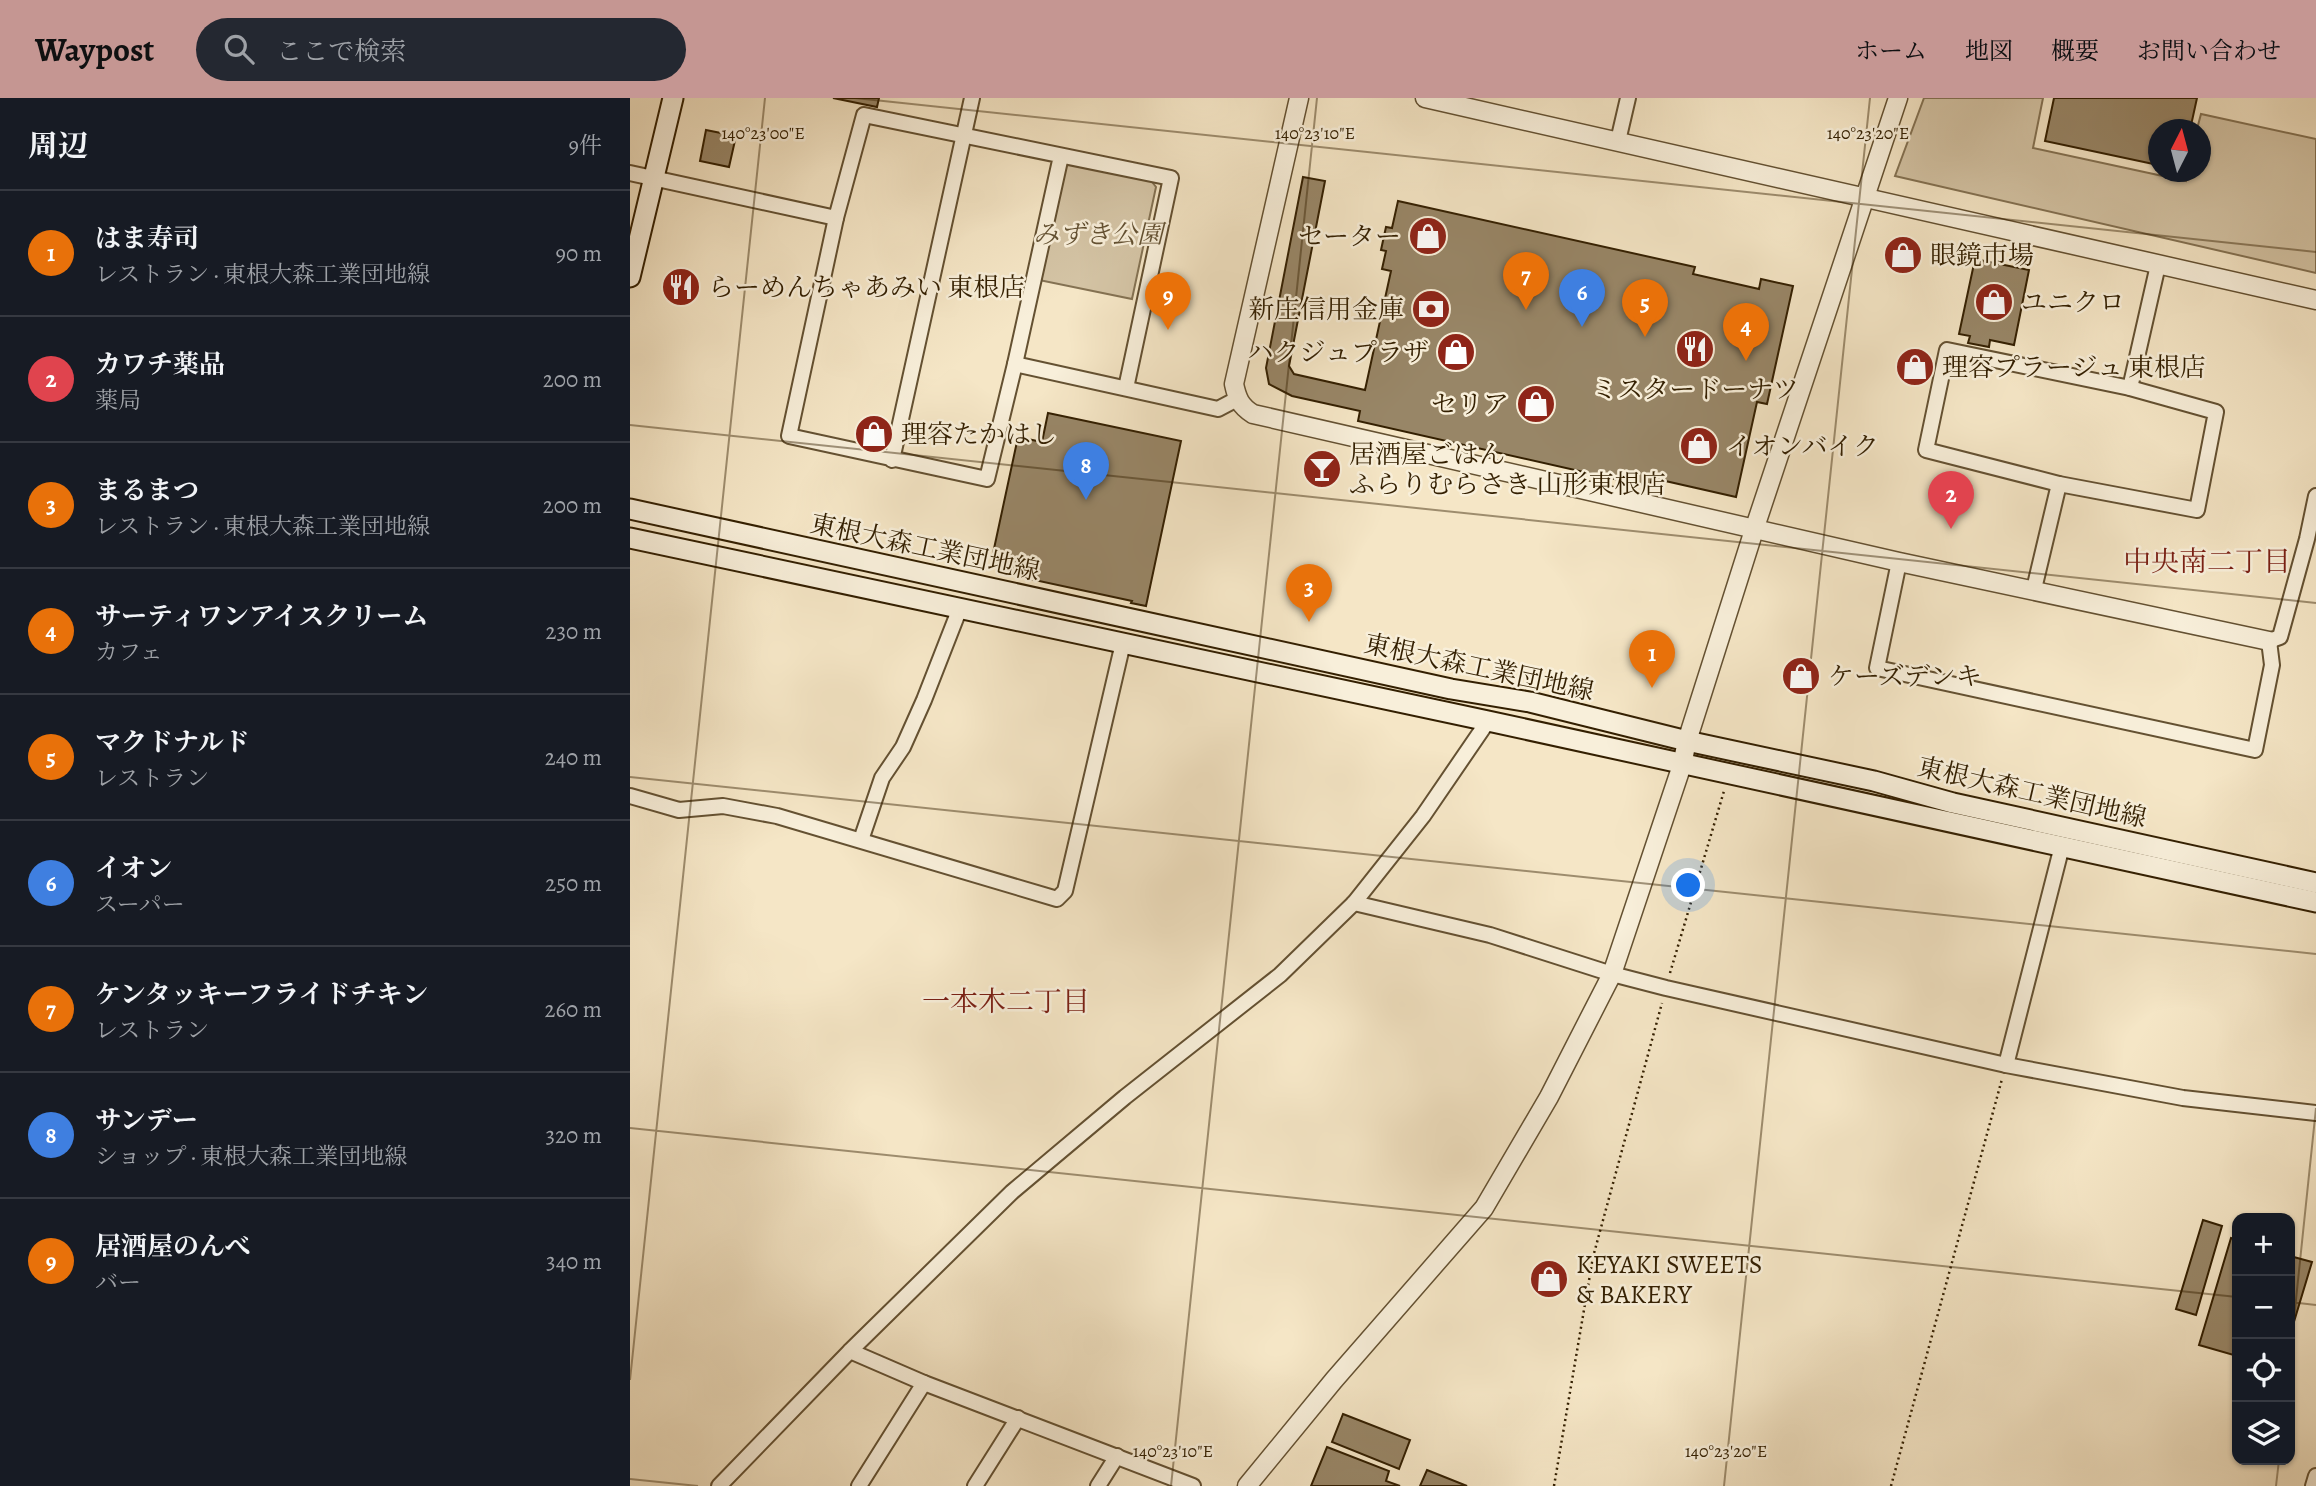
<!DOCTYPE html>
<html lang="ja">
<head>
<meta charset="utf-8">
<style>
	:root { --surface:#171b24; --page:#242831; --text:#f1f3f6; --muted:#9ea1a6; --line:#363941; --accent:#c59692 }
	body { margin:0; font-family:Alegreya,"Noto Serif JP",serif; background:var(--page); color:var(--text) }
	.controls { position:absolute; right:21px; bottom:21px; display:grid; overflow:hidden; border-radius:14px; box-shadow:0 2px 5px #0004 }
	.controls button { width:63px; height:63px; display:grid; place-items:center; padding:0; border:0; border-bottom:2px solid var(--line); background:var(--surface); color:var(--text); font:35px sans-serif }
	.compass { position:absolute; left:1518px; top:21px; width:63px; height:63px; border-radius:50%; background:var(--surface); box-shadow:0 2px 5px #0004; rotate:6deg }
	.you { position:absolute; left:1059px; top:788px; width:24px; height:24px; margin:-18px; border:5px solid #fff; border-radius:50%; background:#1a73e8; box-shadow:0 0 0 10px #1a73e833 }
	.badge { display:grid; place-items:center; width:46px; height:46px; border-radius:50%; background:var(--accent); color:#fff; font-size:23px; font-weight:700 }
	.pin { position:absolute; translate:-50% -58px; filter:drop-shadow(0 2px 4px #0008) }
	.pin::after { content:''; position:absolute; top:37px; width:24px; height:21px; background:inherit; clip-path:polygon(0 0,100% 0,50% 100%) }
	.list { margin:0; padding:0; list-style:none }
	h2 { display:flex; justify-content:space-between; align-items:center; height:91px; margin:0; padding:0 28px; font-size:30px }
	h2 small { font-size:23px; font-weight:400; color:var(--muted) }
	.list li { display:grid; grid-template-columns:46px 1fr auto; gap:21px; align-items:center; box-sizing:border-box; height:126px; padding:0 28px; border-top:2px solid var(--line) }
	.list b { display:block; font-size:26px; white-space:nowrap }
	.list p { margin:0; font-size:23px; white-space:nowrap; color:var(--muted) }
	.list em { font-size:23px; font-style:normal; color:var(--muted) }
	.icon { flex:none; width:38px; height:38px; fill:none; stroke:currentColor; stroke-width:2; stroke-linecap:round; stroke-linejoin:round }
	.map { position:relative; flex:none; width:1686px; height:1388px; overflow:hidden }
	header { display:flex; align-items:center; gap:42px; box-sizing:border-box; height:98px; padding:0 35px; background:var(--accent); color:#111 }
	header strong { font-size:33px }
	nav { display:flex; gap:38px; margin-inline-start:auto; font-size:24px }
	.search { width:490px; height:63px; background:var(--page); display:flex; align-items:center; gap:18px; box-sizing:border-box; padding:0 24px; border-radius:38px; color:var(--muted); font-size:26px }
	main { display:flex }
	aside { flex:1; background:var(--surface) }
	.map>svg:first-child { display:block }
	.green { fill:#d4c4a5; stroke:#847253; stroke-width:2 }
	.building { fill:#988667; stroke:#331f01; stroke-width:2 }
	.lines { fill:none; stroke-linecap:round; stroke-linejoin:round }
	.minor-casing { stroke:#645132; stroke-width:18 }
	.tertiary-casing { stroke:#645132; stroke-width:21 }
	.secondary-casing { stroke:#331f01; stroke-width:23 }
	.path { stroke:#331f01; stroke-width:2.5; stroke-dasharray:2 3.5; stroke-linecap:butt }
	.minor { stroke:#f8efda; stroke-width:14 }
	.tertiary { stroke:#f8efda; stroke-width:18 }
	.secondary { stroke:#f8efda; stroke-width:19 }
	.ticks { fill:none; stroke:#331f01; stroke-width:2; stroke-opacity:0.45 }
	.labels { text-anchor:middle; stroke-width:5; stroke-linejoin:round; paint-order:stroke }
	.park-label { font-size:26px; font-style:italic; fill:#635132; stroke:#f8efda }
	.poi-label { font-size:26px; fill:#331f01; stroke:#f8efda; text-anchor:start }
	.street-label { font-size:26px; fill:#331f01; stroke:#f8efda }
	.neighbourhood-label { font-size:28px; fill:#7a1f14; stroke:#f8efda }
	.ticks-label { font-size:18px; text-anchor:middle; fill:#331f01; stroke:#f8efda; stroke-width:5; stroke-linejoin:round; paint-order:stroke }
</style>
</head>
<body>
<header>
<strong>Waypost</strong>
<div class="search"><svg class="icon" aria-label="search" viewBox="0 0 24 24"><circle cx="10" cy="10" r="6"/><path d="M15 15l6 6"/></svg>ここで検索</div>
<nav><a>ホーム</a><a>地図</a><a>概要</a><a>お問い合わせ</a></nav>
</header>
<main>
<aside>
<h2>周辺<small>9件</small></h2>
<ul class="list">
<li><span class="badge" style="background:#e8710a">1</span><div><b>はま寿司</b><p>レストラン · 東根大森工業団地線</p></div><em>90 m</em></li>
<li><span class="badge" style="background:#e0444e">2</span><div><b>カワチ薬品</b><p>薬局</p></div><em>200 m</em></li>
<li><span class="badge" style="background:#e8710a">3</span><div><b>まるまつ</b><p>レストラン · 東根大森工業団地線</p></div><em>200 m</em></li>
<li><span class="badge" style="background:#e8710a">4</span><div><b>サーティワンアイスクリーム</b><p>カフェ</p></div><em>230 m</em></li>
<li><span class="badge" style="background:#e8710a">5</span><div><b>マクドナルド</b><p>レストラン</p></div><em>240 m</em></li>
<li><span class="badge" style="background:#3f7fe0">6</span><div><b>イオン</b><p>スーパー</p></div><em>250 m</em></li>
<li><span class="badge" style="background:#e8710a">7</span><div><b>ケンタッキーフライドチキン</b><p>レストラン</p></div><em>260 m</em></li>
<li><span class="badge" style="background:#3f7fe0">8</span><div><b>サンデー</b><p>ショップ · 東根大森工業団地線</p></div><em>320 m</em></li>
<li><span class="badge" style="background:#e8710a">9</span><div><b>居酒屋のんべ</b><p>バー</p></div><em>340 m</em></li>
</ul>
</aside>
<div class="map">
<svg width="1686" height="1388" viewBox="0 0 1686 1388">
	<rect width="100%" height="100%" fill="#f5e6c6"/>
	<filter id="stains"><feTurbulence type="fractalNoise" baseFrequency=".00286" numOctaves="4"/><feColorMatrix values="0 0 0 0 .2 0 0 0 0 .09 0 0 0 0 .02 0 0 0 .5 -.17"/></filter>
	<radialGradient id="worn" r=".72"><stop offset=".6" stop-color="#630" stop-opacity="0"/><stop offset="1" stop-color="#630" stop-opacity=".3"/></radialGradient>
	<g class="green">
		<path d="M1294,0h119l-10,50 153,33 3,-9h11v-42l-3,-1 4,-15 115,25v134l-421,-97z"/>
		<path d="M443,64l76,16 7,9 -24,112 -93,-19 25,-115z"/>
	</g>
	<g class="building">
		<path d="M203,0h46l-2,9z"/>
		<path d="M1424,0h143l-7,32h-32v35l-113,-24z"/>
		<path d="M76,32l30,6 -7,31 -29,-6z"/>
		<path d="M673,79l22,4 -36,185 5,8 71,16 26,-119 -9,-2 4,-18 -5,-1 5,-23 6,1 6,-27 297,66 -2,7 66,15 2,-10 32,7 -26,118 -10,-2 -21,95 -84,-19 -2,9 -292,-66 2,-10 -68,-15 -23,-12 -3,-16z"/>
		<path d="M1345,161l54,11 -15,75 -24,-5 -1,7 -21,-4 2,-7 -11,-2z"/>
		<path d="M418,315l133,28 -35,165 -15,-3 1,-2 -121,-26 2,-6 -6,-2 1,-5 -16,-4 26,-121 24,5z"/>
		<path d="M1573,1122l19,6 -26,89 -20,-6z"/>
		<path d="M1601,1140l6,2v116l-38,-11z"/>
		<path d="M1660,1158l22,6 -22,73z"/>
		<path d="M713,1316l67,26 -11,29 -67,-27z"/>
		<path d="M697,1349l62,24 -3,10 14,5h-89z"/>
		<path d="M797,1372l40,16h-47z"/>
	</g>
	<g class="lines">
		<defs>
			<g id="minor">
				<path d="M988,43l10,-43"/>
				<path d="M431,58l-46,208 -28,115 -198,-43 47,-218 28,-103 307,63 -45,210"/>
				<path d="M0,75l206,45"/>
				<path d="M1317,252l183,38 86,24 -19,98 -138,-26 -133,-34z"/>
				<path d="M385,266l203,45 19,-10"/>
				<path d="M1500,290l28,-123"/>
				<path d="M262,362l80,-362"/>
				<path d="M1269,464l-22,106 378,82 17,-85 -3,-24 11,-4 27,-98 9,-43"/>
				<path d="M1404,491l25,-105"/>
				<path d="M0,698l49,14 44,-4 54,10 280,83 8,-8 58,-248"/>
				<path d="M231,742l21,-62 21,-31 21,-47 36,-92"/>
				<path d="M724,805l136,32 122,39 54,14 340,77 177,33 133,15"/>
				<path d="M1376,967l56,-219"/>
				<path d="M220,1253l74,32 269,103"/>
				<path d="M89,1388l131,-135 162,-159 113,-95 155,-122 74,-72 69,-87 65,-95"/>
				<path d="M229,1388l65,-103"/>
				<path d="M345,1388l43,-68"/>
				<path d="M468,1388l19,-30"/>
				<path d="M1683,1388l3,-10"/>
			</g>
			<g id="tertiary">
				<path d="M669,0l-65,286c3,14 6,22 19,30l646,148 370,79"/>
				<path d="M795,0l891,202"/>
				<path d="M617,1388l87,-106 150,-172 65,-111 63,-123 70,-209 5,-24 68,-214 143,-429"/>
			</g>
			<g id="secondary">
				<path d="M0,179l43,-179"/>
				<path d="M0,411l821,180 79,13 157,39 187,40 79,22 363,80"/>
				<path d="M0,440l858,183 828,181"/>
			</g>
		</defs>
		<use href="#minor" class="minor-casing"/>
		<use href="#tertiary" class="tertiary-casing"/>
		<use href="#secondary" class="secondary-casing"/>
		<g class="path">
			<path d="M1040,875l54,-182"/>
			<path d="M924,1388l39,-229 69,-254"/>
			<path d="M1261,1388l111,-407"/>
		</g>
		<use href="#minor" class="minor"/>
		<use href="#tertiary" class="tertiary"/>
		<use href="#secondary" class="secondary"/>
	</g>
	<path class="ticks" d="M225,0l1461,154M0,327l1686,178M0,679l1686,177M0,1030l1607,169M1660,1204l26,3M1660,1259l26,-249M0,1282l135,-1282M0,1381l68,7M541,1388l146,-1388M1094,1388l146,-1388M1646,1388l3,-26"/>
	<defs>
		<symbol id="shop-disc" viewBox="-11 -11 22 22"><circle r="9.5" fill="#8f2418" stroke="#f8efda"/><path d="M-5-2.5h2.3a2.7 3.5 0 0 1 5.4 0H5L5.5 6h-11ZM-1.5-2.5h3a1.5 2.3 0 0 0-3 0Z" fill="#fff"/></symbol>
		<symbol id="restaurant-disc" viewBox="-11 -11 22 22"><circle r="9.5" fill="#8f2418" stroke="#f8efda"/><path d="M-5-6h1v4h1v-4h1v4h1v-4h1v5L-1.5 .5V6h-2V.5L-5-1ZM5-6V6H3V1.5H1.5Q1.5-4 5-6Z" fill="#fff"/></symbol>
		<symbol id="bank-disc" viewBox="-11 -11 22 22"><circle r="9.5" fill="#8f2418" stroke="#f8efda"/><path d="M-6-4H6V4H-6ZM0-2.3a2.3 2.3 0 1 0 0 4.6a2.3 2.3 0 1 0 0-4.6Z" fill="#fff"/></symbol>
		<symbol id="bar-disc" viewBox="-11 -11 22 22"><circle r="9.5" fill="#8f2418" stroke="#f8efda"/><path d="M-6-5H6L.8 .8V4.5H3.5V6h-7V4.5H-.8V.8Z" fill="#fff"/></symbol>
	</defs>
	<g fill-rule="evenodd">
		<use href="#shop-disc" x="776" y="116" width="44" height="44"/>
		<use href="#shop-disc" x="1251" y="135" width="44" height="44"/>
		<use href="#restaurant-disc" x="29" y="167" width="44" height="44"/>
		<use href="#shop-disc" x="1342" y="182" width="44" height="44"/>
		<use href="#bank-disc" x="779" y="189" width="44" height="44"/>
		<use href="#restaurant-disc" x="1043" y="229" width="44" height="44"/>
		<use href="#shop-disc" x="804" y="232" width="44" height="44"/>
		<use href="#shop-disc" x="1263" y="247" width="44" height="44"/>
		<use href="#shop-disc" x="884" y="284" width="44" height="44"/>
		<use href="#shop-disc" x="222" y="314" width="44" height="44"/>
		<use href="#shop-disc" x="1047" y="326" width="44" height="44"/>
		<use href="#bar-disc" x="670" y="349" width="44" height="44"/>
		<use href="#shop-disc" x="1149" y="556" width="44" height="44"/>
		<use href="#shop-disc" x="897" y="1159" width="44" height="44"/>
	</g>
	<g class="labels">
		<g class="park-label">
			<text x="468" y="145">みずき公園</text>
		</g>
		<g class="poi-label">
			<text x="771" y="147" text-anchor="end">セーター</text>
			<text x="1300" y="166">眼鏡市場</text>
			<text x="78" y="198">らーめんちゃあみい 東根店</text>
			<text x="1391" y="213">ユニクロ</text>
			<text x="774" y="220" text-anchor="end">新庄信用金庫</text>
			<text x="799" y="263" text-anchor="end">ハクジュプラザ</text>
			<text x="1312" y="278">理容プラージュ 東根店</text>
			<text x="1065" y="300" text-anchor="middle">ミスタードーナツ</text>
			<text x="879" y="315" text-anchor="end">セリア</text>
			<text x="271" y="345">理容たかはし</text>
			<text x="1096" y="357">イオンバイク</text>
			<text x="719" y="365">居酒屋ごはん<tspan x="719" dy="30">ふらりむらさき 山形東根店</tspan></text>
			<text x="1198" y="587">ケーズデンキ</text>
			<text x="946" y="1175">KEYAKI SWEETS<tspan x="946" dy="30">&amp; BAKERY</tspan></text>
		</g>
		<g class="street-label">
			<text transform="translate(295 449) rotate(12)" y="9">東根大森工業団地線</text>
			<text transform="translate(849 569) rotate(12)" y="9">東根大森工業団地線</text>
			<text transform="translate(1402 694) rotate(13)" y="9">東根大森工業団地線</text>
		</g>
		<g class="neighbourhood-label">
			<text x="1577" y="473">中央南二丁目</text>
			<text x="376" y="913">一本木二丁目</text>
		</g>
	</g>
	<g class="ticks-label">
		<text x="133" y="41">140°23'00"E</text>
		<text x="685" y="41">140°23'10"E</text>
		<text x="1238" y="41">140°23'20"E</text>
		<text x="543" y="1359">140°23'10"E</text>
		<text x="1096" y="1359">140°23'20"E</text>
	</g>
	<rect width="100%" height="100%" filter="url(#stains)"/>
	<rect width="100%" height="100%" fill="url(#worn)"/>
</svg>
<div class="controls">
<button>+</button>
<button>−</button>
<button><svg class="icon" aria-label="locate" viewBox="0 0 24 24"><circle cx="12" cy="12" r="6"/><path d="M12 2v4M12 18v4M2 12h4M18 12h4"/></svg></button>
<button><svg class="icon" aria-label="layers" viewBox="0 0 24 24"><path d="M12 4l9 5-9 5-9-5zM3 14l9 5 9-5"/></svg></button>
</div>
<svg class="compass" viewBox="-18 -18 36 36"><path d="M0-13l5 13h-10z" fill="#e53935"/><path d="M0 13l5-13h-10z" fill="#9ea1a6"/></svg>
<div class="you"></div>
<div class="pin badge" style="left:1022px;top:590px;background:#e8710a">1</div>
<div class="pin badge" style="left:1321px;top:431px;background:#e0444e">2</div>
<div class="pin badge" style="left:679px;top:524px;background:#e8710a">3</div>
<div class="pin badge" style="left:1116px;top:263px;background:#e8710a">4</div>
<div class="pin badge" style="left:1015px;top:239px;background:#e8710a">5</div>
<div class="pin badge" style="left:952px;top:229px;background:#3f7fe0">6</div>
<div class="pin badge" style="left:896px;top:212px;background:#e8710a">7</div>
<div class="pin badge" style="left:456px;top:402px;background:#3f7fe0">8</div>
<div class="pin badge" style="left:538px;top:232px;background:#e8710a">9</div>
</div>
</main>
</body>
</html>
